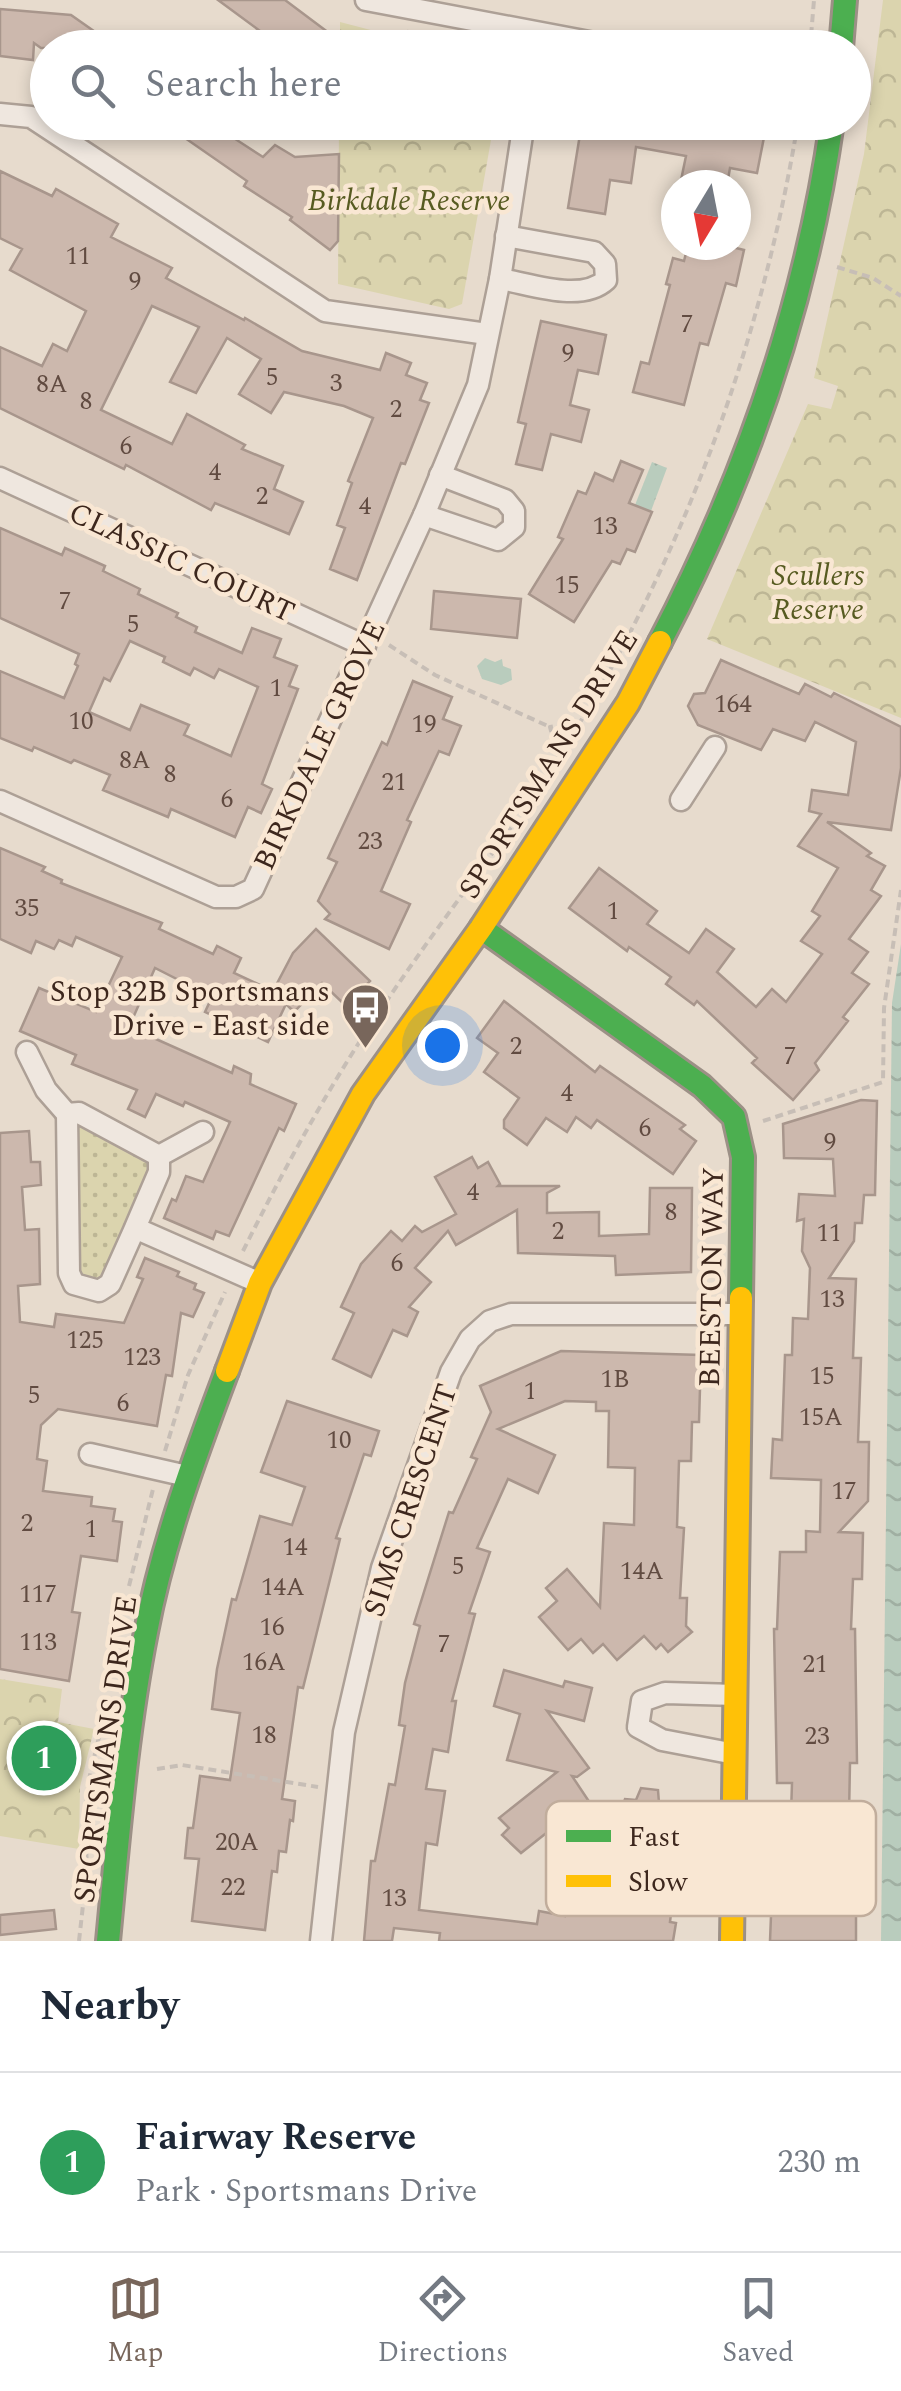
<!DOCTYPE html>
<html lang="en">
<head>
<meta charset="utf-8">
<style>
	:root { --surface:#fff; --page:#f6f6f7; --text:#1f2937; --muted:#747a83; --line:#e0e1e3; --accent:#78665b }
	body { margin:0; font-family:Spectral,serif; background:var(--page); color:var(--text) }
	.compass { position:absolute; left:661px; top:170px; width:90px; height:90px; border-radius:50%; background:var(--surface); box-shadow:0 5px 15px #0003; rotate:190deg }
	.you { position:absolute; left:442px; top:1045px; width:35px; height:35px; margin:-25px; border:8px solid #fff; border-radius:50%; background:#1a73e8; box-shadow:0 0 0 15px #1a73e833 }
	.badge { display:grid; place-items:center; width:65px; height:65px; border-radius:50%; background:var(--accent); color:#fff; font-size:32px; font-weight:700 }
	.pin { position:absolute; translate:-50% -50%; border:5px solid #fff; box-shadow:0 2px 10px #0006 }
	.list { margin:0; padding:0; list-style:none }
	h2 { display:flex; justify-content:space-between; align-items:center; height:130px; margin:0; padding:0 40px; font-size:42px }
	h2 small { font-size:32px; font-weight:400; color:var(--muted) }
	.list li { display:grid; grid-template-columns:65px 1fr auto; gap:30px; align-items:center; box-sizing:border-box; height:180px; padding:0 40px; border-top:2px solid var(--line) }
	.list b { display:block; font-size:38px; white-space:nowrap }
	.list p { margin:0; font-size:32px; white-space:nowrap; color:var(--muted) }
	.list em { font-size:32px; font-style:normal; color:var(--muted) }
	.icon { flex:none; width:55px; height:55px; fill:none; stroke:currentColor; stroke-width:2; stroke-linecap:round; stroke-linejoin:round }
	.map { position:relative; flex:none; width:901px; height:1941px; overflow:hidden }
	.search { position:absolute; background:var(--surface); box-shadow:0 5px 15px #0003; left:30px; right:30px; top:30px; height:110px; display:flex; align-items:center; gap:25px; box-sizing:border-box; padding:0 35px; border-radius:55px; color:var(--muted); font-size:38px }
	.sheet { height:310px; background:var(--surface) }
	nav { display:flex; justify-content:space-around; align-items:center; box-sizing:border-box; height:140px; border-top:2px solid var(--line); background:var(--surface); font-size:28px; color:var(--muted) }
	nav a { display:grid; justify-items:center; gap:5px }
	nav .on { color:var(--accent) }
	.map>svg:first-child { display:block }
	.grass { fill:url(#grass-dots) }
	.park { fill:url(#park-crowns) }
	.water { fill:url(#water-ripples) }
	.building { fill:#ccb8ad; stroke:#a8968c; stroke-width:2.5; fill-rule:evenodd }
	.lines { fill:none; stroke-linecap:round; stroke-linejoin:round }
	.street-casing { stroke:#ada096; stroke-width:25 }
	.fast-casing { stroke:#9c9086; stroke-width:28 }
	.slow-casing { stroke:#9c9086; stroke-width:28 }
	.path { stroke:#c7beb6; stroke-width:4; stroke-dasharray:8 5; stroke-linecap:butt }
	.street { stroke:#efe7df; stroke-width:20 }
	.fast { stroke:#4caf50; stroke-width:22 }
	.slow { stroke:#ffc107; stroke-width:22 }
	.labels { text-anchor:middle; stroke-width:9; stroke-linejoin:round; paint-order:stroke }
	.number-label { font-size:25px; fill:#614b41 }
	.park-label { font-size:30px; font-style:italic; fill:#575b21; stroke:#f9e7d3 }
	.street-label { font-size:30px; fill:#3d271d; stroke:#f9e7d3 }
	.poi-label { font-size:30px; fill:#3d271d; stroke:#f9e7d3; text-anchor:end }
	.key { fill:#f9e7d3; stroke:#c1ad9c; stroke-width:2.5 }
	.key-label { font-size:28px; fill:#3d271d }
</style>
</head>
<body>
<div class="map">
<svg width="901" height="1941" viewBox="0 0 901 1941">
	<defs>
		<pattern id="grass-dots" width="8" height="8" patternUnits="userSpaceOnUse" patternTransform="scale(2.5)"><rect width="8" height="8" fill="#dbd4ae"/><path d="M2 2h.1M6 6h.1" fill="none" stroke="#bdb695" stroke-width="1.8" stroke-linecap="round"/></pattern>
		<pattern id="park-crowns" width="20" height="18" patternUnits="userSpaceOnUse" patternTransform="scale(2.5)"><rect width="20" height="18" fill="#dbd4ae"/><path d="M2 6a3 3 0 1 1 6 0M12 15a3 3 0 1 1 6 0" fill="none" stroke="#bdb695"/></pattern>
		<pattern id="water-ripples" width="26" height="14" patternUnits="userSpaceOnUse" patternTransform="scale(2.5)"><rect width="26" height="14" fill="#b9ccbd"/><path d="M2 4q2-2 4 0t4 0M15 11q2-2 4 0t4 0" fill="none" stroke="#a0afa2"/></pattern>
	</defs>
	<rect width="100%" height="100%" fill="#e7dbcd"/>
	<path class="grass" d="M79,1113l80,43 -49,128h-36l-9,-149z"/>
	<g class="park">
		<path d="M883,0h18v718l-194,-79 101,-235 23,5 7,-23 -24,-8 50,-224z"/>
		<path d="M340,22l50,13 72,12 -122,1z"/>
		<path d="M339,123h155l-32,181 -13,5 -111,-25z"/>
		<path d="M0,1679l62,10 -4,33 36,7 -14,58 -1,62 -79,-13z"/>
	</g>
	<g class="water">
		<path d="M652,462l15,6 -16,43 -16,-6z"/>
		<path d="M485,658l10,4 7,-3 1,7 8,3 1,11 -11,5 -19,-6 -5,-13z"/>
		<path d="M901,944v997h-20l11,-938z"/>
	</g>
	<g class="building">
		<path d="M218,0h67l64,48h-66z"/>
		<path d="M0,9l71,6 47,33h-77l-7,-5 -1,17 -33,-4z"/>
		<path d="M162,122h71l-7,11 37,24 12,-12 20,12 44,-3 -1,87 -8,9 -40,-30 2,-3 -48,-31 3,-5z"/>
		<path d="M582,122h185l-10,51 -27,-5 -3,17h-47l6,-29 -50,-9 -5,36 -21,-3 -5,34 -37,-6z"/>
		<path d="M0,171l52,25 4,-7 62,35 -7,13 61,31 -6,10 78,42 1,-2 57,33 78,19 6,-17 25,10 -5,12 21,8 -7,17 9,3 -24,61 -4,-1 -44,117 -27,-11 15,-41 -8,-3 15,-42 -4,-2 25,-63 -29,-12 -60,-14 -13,21 -32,-19 22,-35 -34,-21 -31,55 -26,-11 29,-55 -47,-21 -51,104 71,34 15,-30 58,31 -3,4 41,17 -9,23 29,13 -14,32 -74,-31 -4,7 -85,-45 -2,4 -124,-61v-61l42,19 11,-22 14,7 19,-40 -76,-41 12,-21 -22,-11z"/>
		<path d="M688,245h36l20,5 -8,36 -10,-3 -18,62 -8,-2 -16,62 -51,-13 8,-30 8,2 21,-79 -4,-1 7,-26 11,3z"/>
		<path d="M541,321l65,14 -8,39 -20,-4 -8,35 19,5 -8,32 -30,-8 -9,36 -26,-6 10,-40 -8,-2z"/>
		<path d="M621,461l22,9 -14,33 23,9 -17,40 -8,-3 -7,15 -8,-3 -38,61 -45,-28 34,-55 -5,-2 20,-46 8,3 9,-21 18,8z"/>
		<path d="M0,528l62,27 3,-7 40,18 -2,5 37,18 -2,5 40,19 -2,4 21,10 -2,5 47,21 10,-25 29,11 -7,18 23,9 -8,20 9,3 -36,95 10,5 -11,24 -13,-6 -13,30 -64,-28 -3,8 -65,-27 7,-15 -36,-15 -3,3 -37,-16 -2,4 -32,-13v-67l64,27 14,-32 -3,-2 4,-10 -79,-36zM130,641l35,16 -2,5 27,13 4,-7 20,10 5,-9 39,18 -27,69 -47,-21 5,-10 -48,-20 -11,25 -41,-18 15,-34 6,3z"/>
		<path d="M434,591l87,8 -4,39 -86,-9z"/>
		<path d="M721,660l78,34 6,-10 26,13 3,-4 67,34v41l-10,62 -64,-8 44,31 -4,3 18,10 -14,24 10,6 -32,43 19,13 -16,21 17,11 -26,33 5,4 -33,42 4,7 -26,30 -41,-37 5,-5 -60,-57 -3,4 -28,-21 5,-7 -42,-30 -2,4 -58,-43 30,-40 58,43 -10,13 42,29 17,-24 28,20 -17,23 39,35 16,-18 14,13 36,-48 -21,-13 19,-25 -8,-5 26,-43 -40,-22 23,-32 -12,-3 3,-21 36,5 8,-53 -41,-20 -10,19 -32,-12 -12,21 -63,-25 -10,-19 6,-12 11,-1z"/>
		<path d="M413,681l39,16 -9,22 18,7 -12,29 -10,-4 -32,69 4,2 -30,69 29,13 -21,45 -64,-30 5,-5 -12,-13 19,-39 -9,-4 54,-116 5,3z"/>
		<path d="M0,848l45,19 -3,4 20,9 -1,3 101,40 -3,6 54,25 4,-8 24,12 -7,15 39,18 20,-38 23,-24 54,52 -24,25 -24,-23 -28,29 -8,-8 -18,38 -63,-30 7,-15 -57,-29 -26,59 103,46 2,-7 17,8 -1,10 46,20 -12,27 -5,-3 -50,108 -13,-5 -3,8 -49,-21 8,-19 4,2 10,-25 17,6 27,-60 -45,-20 -2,4 -27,-12 -11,23 -17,-8 9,-19 -65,-26 4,-9 -56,-24 19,-43 57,24 26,-55 -46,-20 -4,9 -13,-6 -5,9 -18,-8 -5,12 -31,-14z"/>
		<path d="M504,1001l91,71 5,-6 85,59 -5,4 16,12 -23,33 -76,-54 -6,8 -15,-11 -9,15 -21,-14 -19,27 -23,-17v-8l15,-22 -35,-26 14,-19 -21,-15z"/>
		<path d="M861,1100l16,1 -2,94h-11l-2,28h-7l-1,18 -25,37 27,1 -3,79h8l-3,84h11l-1,59 -29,31 24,1 -1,46h-9l-2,50h4l2,134h-7l-2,105h8v73h-86l3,-75 33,1 2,-53h-17l1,-31h-15l-3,-154h3l3,-77h26v-21l14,1 1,-52 -50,-2 2,-39 9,1 3,-85h7l1,-37 15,1 2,-51 -8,-17 2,-32 -7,2 2,-27 36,2 -2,-37 -49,-1 -1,-34z"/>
		<path d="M29,1131l2,31h9l1,23 -19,2 3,43 14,-1 1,55 -22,2 2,36 34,5 2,-13 68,9 19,-44 -6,-2 8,-19 34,14 -2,4 19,8 -2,5 10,4 -11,24 -12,-4 -9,63 -6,-1 -9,51 -99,-17 -17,16 -4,34 10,2 -4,30 49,6 -1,9 24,3 -2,12 9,1 -5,39 -36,-5 -9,56 8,1 -11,68 -69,-12v-536z"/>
		<path d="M472,1157l6,11 10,-6 12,22 -2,2h62l-13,7v20l52,-1v24l50,-2 1,-46h42l-1,84 -75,3 -1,-19 -97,-3 -1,-43 -61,35 -8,-14 -33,37 16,14 -22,25 9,5 -11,24 -14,-6 -22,47 -38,-18 21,-46 -13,-6 20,-43 30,-33 11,10 13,-15 7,6 34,-18 -21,-37z"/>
		<path d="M561,1351l140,4 -2,67h-7l-1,39h-12l-2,66 7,1 -4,70h7l-1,28 6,6 -24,20 -7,-8 -5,5 -12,-13 -27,24 -14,-16 -10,9 -12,-14 -13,11 -29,-33 18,-16 -11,-13 21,-19 33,38 4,-84 30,2 1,-57 -27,-1 1,-56h-13v-9l-31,-1 -67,28 57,26 -17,38 -30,-14 -31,69 13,4 -21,61 6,1 -23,87h4l-8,51 -15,-3 -7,40 19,2 -8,54 -11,-2 -7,67 118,14 2,-13 26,5 2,-10 41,7 9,-73 -7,-1 15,-40 11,1 5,-12 17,2 1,13 25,3 -14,116 6,1 -3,18h-234l1,-8 -46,-5 -2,13h-28l7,-80h4l14,-77 6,1 10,-59 -6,-1 6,-42 15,-57 -6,-2 35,-112 4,1 24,-54 -6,-2 20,-45 -11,-26z"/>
		<path d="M287,1401l92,30 -8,25 -7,-2 -28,84 4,1 -37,149 -5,-1 -16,112 13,2 -2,20 -3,-1 -4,32 -7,-1 -2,21 -5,-1 -7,59 -73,-9 7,-62 -14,-1 3,-30h5l7,-52 30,4 10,-67 -28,-4 5,-40 15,-70 4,1 24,-84 32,9 13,-38 -44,-15z"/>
		<path d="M504,1670l59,17 2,-6 27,7 -8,33 -37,-10 42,57 -12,9 -5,-1 16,24 -67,53 -19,-18 7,-7 -10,-10 58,-46 -50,-12 13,-46 -26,-8z"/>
		<path d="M54,1910l2,19 -56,6v-20z"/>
	</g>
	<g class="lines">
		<defs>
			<g id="street">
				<path d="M366,0l255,48"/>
				<path d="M0,114l31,3 294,194 162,23"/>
				<path d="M500,279c31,5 81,24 106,1l-1,-16 -11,-12 -88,-16"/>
				<path d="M0,478l365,168"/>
				<path d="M424,515l74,25 16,-13v-16l-9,-11 -65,-25"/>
				<path d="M681,800l34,-53"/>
				<path d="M0,801l216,96h20l17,-8 171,-374 54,-130 22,-106 24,-157"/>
				<path d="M27,1052l19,38 21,24"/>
				<path d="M159,1156l44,-24"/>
				<path d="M135,1228l24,-56v-16l-80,-43 -12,1 2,159 5,11 25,7 11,-7 25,-56 125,55"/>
				<path d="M90,1454l97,22"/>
				<path d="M735,1754l-73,-14 -24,-13 4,-26 23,-8 71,2"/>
				<path d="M321,1941l23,-209 38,-164 69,-196 19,-33 20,-18 21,-7h230"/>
			</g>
			<g id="fast">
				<path d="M841,48l4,-48"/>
				<path d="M660,642c86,-164 146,-337 172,-520"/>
				<path d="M481,928l221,158 32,31 9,40 -2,141"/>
				<path d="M108,1941c10,-103 18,-208 38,-309 17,-90 49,-176 81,-261"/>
			</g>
			<g id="slow">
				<path d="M227,1371l33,-88 103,-189 118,-166 147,-225 32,-61"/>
				<path d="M732,1941l9,-643"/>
			</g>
		</defs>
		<use href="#street" class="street-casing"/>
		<use href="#fast" class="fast-casing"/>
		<use href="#slow" class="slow-casing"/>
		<g class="path">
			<path d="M406,48l3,-18"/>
			<path d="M810,48l4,-48"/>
			<path d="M445,122l54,10"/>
			<path d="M837,267l36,11 28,18"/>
			<path d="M389,645l46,30 115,52"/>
			<path d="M558,757l-8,-30 29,-5"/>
			<path d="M763,1121l120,-39 1,-74 17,-118"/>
			<path d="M243,1251c43,-86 88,-169 143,-249 59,-88 126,-170 182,-260 117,-189 194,-401 230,-620"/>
			<path d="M165,1451l23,-76 37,-83"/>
			<path d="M129,1586l24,-97"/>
			<path d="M157,1769l25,-4 136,22"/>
			<path d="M87,1872l-2,-56 4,-37 19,-80"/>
			<path d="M79,1941l5,-45"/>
		</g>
		<use href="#street" class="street"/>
		<use href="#fast" class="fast"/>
		<use href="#slow" class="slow"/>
	</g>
	<defs>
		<symbol id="bus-pin" viewBox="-11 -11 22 30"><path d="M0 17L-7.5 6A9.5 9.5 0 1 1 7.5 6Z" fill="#78665b" stroke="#f9e7d3"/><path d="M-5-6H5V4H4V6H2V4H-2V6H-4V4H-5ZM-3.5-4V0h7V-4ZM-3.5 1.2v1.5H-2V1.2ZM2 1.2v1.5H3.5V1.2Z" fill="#fff"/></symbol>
	</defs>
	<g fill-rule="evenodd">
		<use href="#bus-pin" x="338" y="980" width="55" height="75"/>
	</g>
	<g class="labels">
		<g class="number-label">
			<text x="78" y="264">11</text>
			<text x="135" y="289">9</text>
			<text x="687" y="332">7</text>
			<text x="568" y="361">9</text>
			<text x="272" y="385">5</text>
			<text x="336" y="391">3</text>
			<text x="52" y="392">8A</text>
			<text x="86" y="409">8</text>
			<text x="396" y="417">2</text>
			<text x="126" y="454">6</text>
			<text x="215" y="480">4</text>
			<text x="262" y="504">2</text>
			<text x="365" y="514">4</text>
			<text x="605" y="534">13</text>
			<text x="567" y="593">15</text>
			<text x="65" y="609">7</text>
			<text x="133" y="632">5</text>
			<text x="276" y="696">1</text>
			<text x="733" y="712">164</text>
			<text x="81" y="729">10</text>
			<text x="424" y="732">19</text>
			<text x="135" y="768">8A</text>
			<text x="170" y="782">8</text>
			<text x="394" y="790">21</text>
			<text x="227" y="807">6</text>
			<text x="370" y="849">23</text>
			<text x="27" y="916">35</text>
			<text x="613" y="919">1</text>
			<text x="516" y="1054">2</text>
			<text x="790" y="1064">7</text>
			<text x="567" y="1101">4</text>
			<text x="645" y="1136">6</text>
			<text x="830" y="1150">9</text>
			<text x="473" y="1200">4</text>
			<text x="671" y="1220">8</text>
			<text x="558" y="1239">2</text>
			<text x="829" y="1241">11</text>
			<text x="397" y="1271">6</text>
			<text x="832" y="1307">13</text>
			<text x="85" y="1348">125</text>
			<text x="142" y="1365">123</text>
			<text x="822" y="1384">15</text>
			<text x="615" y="1387">1B</text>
			<text x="530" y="1399">1</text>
			<text x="34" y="1403">5</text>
			<text x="123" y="1411">6</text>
			<text x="821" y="1425">15A</text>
			<text x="339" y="1448">10</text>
			<text x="844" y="1499">17</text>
			<text x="27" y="1531">2</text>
			<text x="91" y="1537">1</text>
			<text x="295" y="1555">14</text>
			<text x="458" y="1574">5</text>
			<text x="642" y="1579">14A</text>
			<text x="283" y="1595">14A</text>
			<text x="38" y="1602">117</text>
			<text x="272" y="1635">16</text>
			<text x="38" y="1650">113</text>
			<text x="444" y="1652">7</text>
			<text x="264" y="1670">16A</text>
			<text x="815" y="1672">21</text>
			<text x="264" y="1743">18</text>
			<text x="817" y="1744">23</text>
			<text x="237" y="1850">20A</text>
			<text x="233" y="1895">22</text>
			<text x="394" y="1906">13</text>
		</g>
		<g class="park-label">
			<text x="409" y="210">Birkdale Reserve</text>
			<text x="818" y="585">Scullers<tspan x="818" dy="34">Reserve</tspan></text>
		</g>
		<g class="street-label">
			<text transform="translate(182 562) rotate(25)" y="10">CLASSIC COURT</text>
			<text transform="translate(319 745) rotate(-65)" y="10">BIRKDALE GROVE</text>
			<text transform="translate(548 764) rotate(-58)" y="10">SPORTSMANS DRIVE</text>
			<text transform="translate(711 1277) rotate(-89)" y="10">BEESTON WAY</text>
			<text transform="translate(410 1500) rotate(-72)" y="10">SIMS CRESCENT</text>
			<text transform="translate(105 1749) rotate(-82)" y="10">SPORTSMANS DRIVE</text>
		</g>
		<g class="poi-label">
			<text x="330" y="1001">Stop 32B Sportsmans<tspan x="330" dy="34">Drive - East side</tspan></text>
		</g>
	</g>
	<rect x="546" y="1801" width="330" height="115" rx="15" class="key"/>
	<rect x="566" y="1830" width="45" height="12" fill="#4caf50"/>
	<rect x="566" y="1875" width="45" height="12" fill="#ffc107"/>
	<g class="key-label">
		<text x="628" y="1846">Fast</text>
		<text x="628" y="1891">Slow</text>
	</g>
</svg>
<svg class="compass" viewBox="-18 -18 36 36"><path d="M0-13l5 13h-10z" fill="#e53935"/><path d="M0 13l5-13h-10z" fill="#747a83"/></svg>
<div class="you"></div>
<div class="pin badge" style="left:44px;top:1758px;background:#2e9e5b">1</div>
<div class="search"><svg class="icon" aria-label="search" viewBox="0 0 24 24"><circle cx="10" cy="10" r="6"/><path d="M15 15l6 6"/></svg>Search here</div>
</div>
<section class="sheet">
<h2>Nearby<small></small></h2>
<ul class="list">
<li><span class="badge" style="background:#2e9e5b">1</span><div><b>Fairway Reserve</b><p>Park · Sportsmans Drive</p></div><em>230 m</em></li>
</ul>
</section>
<nav>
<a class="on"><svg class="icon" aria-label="map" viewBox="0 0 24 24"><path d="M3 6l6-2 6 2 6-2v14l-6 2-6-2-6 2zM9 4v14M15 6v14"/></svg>Map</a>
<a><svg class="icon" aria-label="directions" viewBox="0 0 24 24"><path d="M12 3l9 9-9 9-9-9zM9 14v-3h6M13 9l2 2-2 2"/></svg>Directions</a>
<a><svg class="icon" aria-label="saved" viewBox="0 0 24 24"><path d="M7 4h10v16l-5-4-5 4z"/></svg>Saved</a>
</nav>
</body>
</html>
